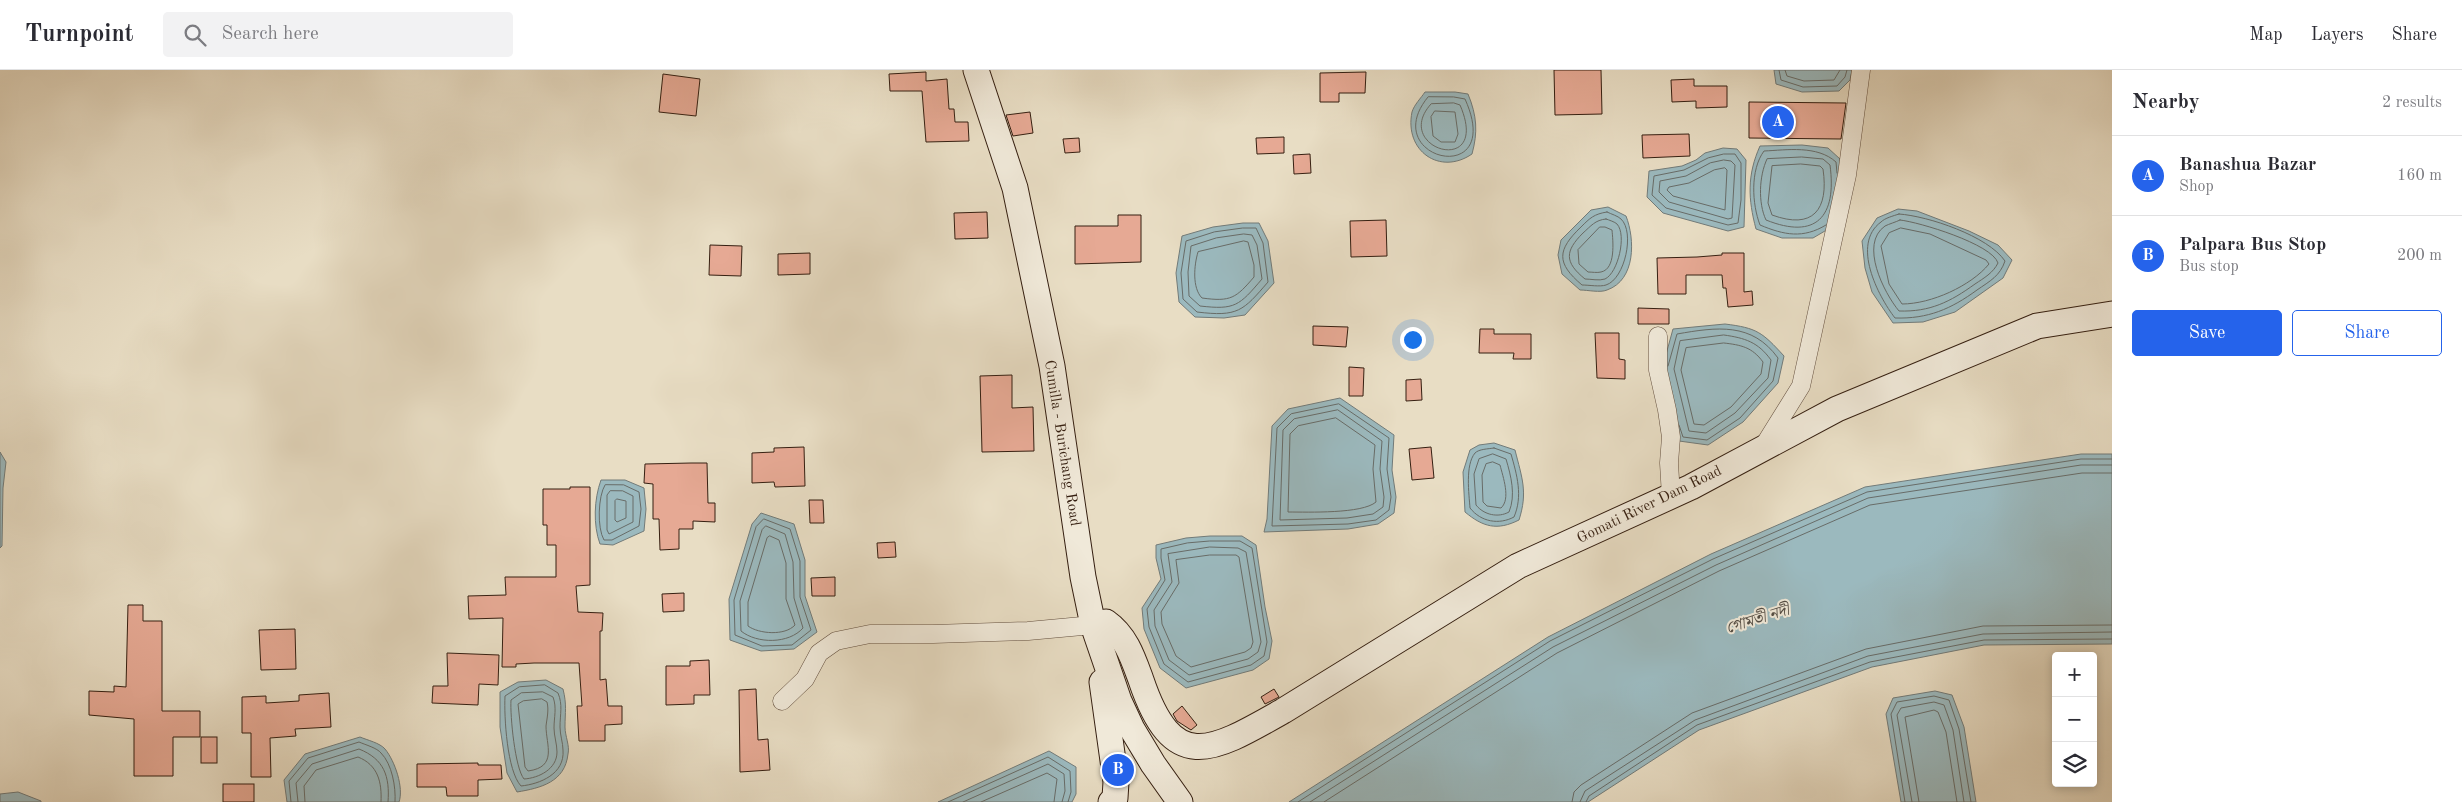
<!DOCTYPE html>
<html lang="en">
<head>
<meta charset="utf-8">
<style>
	:root { --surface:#fff; --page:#f2f2f3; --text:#2b2b33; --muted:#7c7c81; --line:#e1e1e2; --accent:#2563eb }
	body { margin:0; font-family:"Old Standard TT","Noto Serif Bengali",serif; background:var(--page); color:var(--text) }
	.controls { position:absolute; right:15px; bottom:15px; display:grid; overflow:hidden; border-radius:5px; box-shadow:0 2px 8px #0003 }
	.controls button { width:45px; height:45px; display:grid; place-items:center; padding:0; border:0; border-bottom:1px solid var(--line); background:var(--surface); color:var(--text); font:25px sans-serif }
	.you { position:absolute; left:1412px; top:269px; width:18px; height:18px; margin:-12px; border:4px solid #fff; border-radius:50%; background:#1a73e8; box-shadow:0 0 0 8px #1a73e833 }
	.badge { display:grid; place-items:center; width:32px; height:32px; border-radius:50%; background:var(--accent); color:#fff; font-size:16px; font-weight:700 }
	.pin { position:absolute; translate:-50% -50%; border:2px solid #fff; box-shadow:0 1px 5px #0006 }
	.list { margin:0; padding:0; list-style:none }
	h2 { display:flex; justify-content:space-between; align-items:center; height:65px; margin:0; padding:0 20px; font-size:21px }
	h2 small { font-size:16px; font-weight:400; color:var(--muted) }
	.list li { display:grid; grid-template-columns:32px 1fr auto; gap:15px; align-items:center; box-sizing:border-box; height:80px; padding:0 20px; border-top:1px solid var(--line) }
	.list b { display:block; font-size:19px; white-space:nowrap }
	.list p { margin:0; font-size:16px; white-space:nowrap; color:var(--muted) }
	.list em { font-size:16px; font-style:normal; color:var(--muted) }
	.actions { display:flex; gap:10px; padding:15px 20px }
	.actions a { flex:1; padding:11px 0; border:1px solid var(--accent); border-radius:5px; text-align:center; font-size:18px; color:var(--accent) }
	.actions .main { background:var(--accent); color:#fff }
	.icon { flex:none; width:28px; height:28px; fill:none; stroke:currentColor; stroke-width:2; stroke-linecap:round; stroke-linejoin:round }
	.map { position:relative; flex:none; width:2112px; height:732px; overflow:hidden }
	header { display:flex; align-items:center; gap:30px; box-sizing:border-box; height:70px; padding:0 25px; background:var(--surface); border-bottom:1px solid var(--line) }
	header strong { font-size:24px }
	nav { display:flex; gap:28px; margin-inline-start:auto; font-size:18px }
	.search { width:350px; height:45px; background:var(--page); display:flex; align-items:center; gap:12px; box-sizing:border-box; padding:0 18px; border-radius:5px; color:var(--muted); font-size:19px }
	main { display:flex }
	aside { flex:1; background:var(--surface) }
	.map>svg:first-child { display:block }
	.water { fill:#9bb9be; stroke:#727b79 }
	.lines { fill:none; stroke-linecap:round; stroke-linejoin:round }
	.shore { stroke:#686c68; stroke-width:1 }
	.building { fill:#e6a994; stroke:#351f11 }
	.street-casing { stroke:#624e3e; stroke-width:19 }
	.secondary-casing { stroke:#351f11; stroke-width:27 }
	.street { stroke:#f0e9d9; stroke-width:18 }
	.secondary { stroke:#f0e9d9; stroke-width:25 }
	.labels { text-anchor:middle; stroke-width:4; stroke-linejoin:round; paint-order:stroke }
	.street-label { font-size:15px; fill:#351f11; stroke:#f0e9d9 }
	.water-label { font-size:16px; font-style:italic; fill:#544d45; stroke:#f0e9d9 }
</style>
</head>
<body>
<header>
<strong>Turnpoint</strong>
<div class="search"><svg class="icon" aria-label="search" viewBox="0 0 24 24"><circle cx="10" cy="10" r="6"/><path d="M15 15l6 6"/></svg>Search here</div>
<nav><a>Map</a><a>Layers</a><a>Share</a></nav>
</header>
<main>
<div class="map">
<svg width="2112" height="732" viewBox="0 0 2112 732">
	<rect width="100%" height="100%" fill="#e8ddc4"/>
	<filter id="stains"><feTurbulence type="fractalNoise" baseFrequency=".004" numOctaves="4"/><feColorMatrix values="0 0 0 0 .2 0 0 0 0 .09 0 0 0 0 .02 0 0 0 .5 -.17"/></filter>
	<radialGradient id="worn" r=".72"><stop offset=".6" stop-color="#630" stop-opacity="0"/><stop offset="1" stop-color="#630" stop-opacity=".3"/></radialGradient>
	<g class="water">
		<path d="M1774,0h78l-2,10 -11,11 -37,1 -26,-8z"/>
		<path d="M1425,22h30l13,2c9,22 10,38 4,60 -32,22 -68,-3 -60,-42 2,-7 9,-14 13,-20z"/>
		<path d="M1802,75l26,3 12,11 3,18 -13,51 -17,10h-31l-26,-9c-8,-30 -9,-54 4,-83z"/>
		<path d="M1723,78l14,1 9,11 -2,67 -16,4 -65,-18 -16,-16 2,-26 33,-5 14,-6 9,-7z"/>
		<path d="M1608,137l18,9c9,23 10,64 -19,74 -7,3 -19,0 -27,0l-18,-16 -4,-19 3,-15 30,-30z"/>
		<path d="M1898,139l19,2 52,20 29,14 14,15 -9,18 -48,34 -32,10 -30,1 -21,-31 -7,-24 -3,-27 15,-23z"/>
		<path d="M1243,153h16l9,18 6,42 -29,32 -21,3 -29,-1 -16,-15 -3,-29 6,-37 31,-9z"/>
		<path d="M1725,254c32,4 37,8 59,32l-6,27 -35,39 -35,23 -29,-4 -17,-72 11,-40z"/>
		<path d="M1340,328l54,37 -2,35 4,27 -2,16 -16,11 -30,5 -84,3 3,-13 5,-93 16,-17z"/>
		<path d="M1494,373l21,7c7,28 13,42 4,70 -22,11 -36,7 -54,-8l-2,-40 7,-22 9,-5z"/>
		<path d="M0,382l6,10 -3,26 -1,58 -2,2z"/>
		<path d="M2081,384h31v190l-128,1 -112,22 -173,63 -111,72h-299l259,-165 163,-83 154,-67z"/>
		<path d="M601,410h24l19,8 2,21 -2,22 -31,14 -13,-1c-7,-19 -6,-45 1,-64z"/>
		<path d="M761,443l33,11 11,36v36l12,36 -23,17 -33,2 -31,-11 -1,-41 23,-75z"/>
		<path d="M1210,466h32l14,9 9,62 7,34 -3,18 -16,11 -67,18 -26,-20 -16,-39 -2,-21 19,-29 -5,-21v-13l30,-7z"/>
		<path d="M546,610l17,9c4,16 2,23 2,38 0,9 5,19 3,27 -3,28 -27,34 -51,38l-10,-19 -7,-46v-35l18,-10z"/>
		<path d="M1935,621l17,4 12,32 12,75h-75l-15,-88 7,-16z"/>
		<path d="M360,667c7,3 20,6 25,12 10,12 19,39 14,53h-112l-3,-22 21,-26z"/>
		<path d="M1049,681l27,16v27l-4,8h-134z"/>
		<path d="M18,722l23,9v1h-41v-8z"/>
	</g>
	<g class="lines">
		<g class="shore">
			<path d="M1779,0l2,10 22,7 34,-1 8,-9 2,-7"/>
			<path d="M1785,0l2,6 17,5 30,-1 6,-10"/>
			<path d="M1454,27l11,2c41,91 -89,61 -37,-2z"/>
			<path d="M1454,33l6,2c32,74 -70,44 -29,-1z"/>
			<path d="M1435,41l20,1 3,22 -3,8h-14l-8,-6 -2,-19z"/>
			<path d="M1724,84h11l6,9v37l-3,23 -10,2 -62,-17 -14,-13 2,-19 30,-6 24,-12z"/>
			<path d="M1802,87l21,2 7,6c7,52 -14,75 -64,55 -8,-17 -7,-44 1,-61z"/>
			<path d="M1724,90l7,1 4,4 -3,53 -4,1 -59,-17 -10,-10 1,-11 26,-5 24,-13z"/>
			<path d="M1801,94l19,2 3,3c6,41 -10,61 -51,46l-4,-12 4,-37z"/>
			<path d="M1725,98l2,2 -2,40 -52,-14 -6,-6 2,-3 20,-4 25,-13z"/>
			<path d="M1607,142c4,2 11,4 14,7 14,13 4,60 -15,66 -6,2 -17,0 -24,0 -26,-22 -25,-35 -1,-58 9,-9 13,-13 26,-15z"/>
			<path d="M1899,144c29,2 89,22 106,47 -5,15 -15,20 -28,29 -26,19 -49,29 -82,28 -17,-22 -44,-74 -14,-96 4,-4 12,-6 18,-8z"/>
			<path d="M1606,149c3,1 9,3 11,5 10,11 1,49 -12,55 -6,2 -14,0 -20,0 -21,-17 -20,-28 -2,-46 8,-7 12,-13 23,-14z"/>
			<path d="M1900,150c19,2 92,24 98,43 -5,10 -14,15 -23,21 -25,18 -45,28 -76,27 -15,-18 -40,-67 -14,-85 4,-2 11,-4 15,-6z"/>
			<path d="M1826,155c-23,14 -42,10 -66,0 -8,-21 -10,-55 4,-74 23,-1 53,-6 72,11l1,11"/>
			<path d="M1600,157h5l7,3c1,11 4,39 -11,42 -4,1 -9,0 -13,0l-9,-8 -1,-14z"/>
			<path d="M1243,158h13l7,15 5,39c-25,29 -30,35 -71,30l-14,-13 -2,-26 5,-32 28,-9z"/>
			<path d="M1901,158l29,6 56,26 3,4c-18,22 -58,40 -87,40l-13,-20 -8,-38 8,-13z"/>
			<path d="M1244,164l8,1 5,10 5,34c-23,27 -27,31 -62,27l-11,-10 -1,-24 3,-26 25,-8z"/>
			<path d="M1244,171l4,1 6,23v12c-18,21 -23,25 -52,21 -10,-10 -8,-33 -4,-46z"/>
			<path d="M1724,265c21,3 34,7 47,25l-3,18 -33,35 -29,20 -17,-2 -15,-62 6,-28z"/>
			<path d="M1724,273c17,2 28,4 39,19l-2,12 -30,33 -27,18 -10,-1 -13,-54 5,-22z"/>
			<path d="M1668,296l9,-32c40,-7 75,-12 101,24l-5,23 -33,37 -33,22 -24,-3 -4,-12"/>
			<path d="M1339,334l50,34 -2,31 4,28 -2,13 -13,10 -28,4 -76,2 5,-98 14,-14z"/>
			<path d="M1338,340l44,31 -2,28 4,28 -1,10 -10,7 -26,4 -67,2 3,-90 11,-11z"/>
			<path d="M1336,348l39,27 -2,24 3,33c-14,12 -68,10 -88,10l2,-78 8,-8z"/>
			<path d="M1494,378l17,6c6,21 12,42 3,63 -15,8 -33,5 -44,-9 -1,-14 -5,-43 5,-55 4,-4 13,-4 19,-5z"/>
			<path d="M1493,384l13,5c5,17 10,36 3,53 -11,6 -25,3 -33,-7l-2,-31 5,-15z"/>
			<path d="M1493,392l7,3c3,12 11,34 1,43l-14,-2 -4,-4 -1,-27 4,-11z"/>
			<path d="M624,415l15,7 2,17 -2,17 -27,14h-8c-7,-12 -6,-44 1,-55z"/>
			<path d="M623,421l10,5v26l-24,12 -2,-4v-35l3,-4z"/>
			<path d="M617,429l9,2v17l-9,4 -2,-2v-19z"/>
			<path d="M764,449l26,10 10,32v36l11,33 -19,15 -30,1 -27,-11 -1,-35 22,-73z"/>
			<path d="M766,456l19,8 8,28 1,36 9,30c-14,16 -46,16 -62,3l-1,-30 22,-71z"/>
			<path d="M770,466l9,4 7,23v36l9,26c-10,11 -36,9 -47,1v-24l19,-64z"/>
			<path d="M1210,471h30l12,7 15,94 -3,14 -13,9 -63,17 -24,-18 -15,-37 -2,-18 18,-29 -4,-22v-9l26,-6z"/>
			<path d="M1210,477l28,1 8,4 15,90 -3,10 -10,7 -59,16 -20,-15 -14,-34 -1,-16 18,-28 -4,-28z"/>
			<path d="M1210,485h26l3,2 14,85 -2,6 -6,4 -54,15 -15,-11 -14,-32 -1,-12 18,-29 -3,-23z"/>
			<path d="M545,615l13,8c5,12 2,21 2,34 0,8 3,16 3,23 2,24 -23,34 -42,36 -14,-15 -17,-69 -16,-90l14,-9z"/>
			<path d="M543,622l10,5c4,11 1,20 1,31 0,8 3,16 3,24 0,17 -18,26 -33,27 -9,-11 -14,-63 -13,-79l10,-7z"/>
			<path d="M542,629l5,3c2,8 0,16 -1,24 0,19 12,41 -18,45l-3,-4 -7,-63 5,-3z"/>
			<path d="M291,732l-2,-21 19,-23 51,-16c7,3 18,6 22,11 11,11 15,34 14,49"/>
			<path d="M298,732l-2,-19 16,-19 47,-15c25,10 31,27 29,53"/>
			<path d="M305,732l-1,-16 12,-16 42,-13c20,8 24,25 23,45"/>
			<path d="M948,732l100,-45 22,14 1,21 -3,10"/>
			<path d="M963,732l85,-38 16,10 1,17 -3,11"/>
			<path d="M981,732l66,-29 10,6 -3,23"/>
			<path d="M1298,732l252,-161 163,-82 154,-67 214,-33h31"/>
			<path d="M1310,732l243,-155 163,-82 152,-67 213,-33h31"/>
			<path d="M1324,732l233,-149 162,-82 151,-66 212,-32h30"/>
			<path d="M1572,732l2,-10 7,-7 111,-72 174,-64 117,-23 129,-1"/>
			<path d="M1580,732l5,-11 110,-71 173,-64 115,-22 129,-2"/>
			<path d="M1586,732l3,-6 108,-71 173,-63 114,-22 128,-1"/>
			<path d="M1905,732l-14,-88 6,-12 37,-6 15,4 10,29 12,73"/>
			<path d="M1912,732l-15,-87 4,-7 33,-6 10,3 9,25 11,72"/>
			<path d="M1919,732l-14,-85 29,-7 4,2 8,20 11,70"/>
		</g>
	</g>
	<g class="building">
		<path d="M1554,0h47l1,44 -47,1z"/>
		<path d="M926,2v9l21,-2 2,30h5l1,13h13l1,19 -43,1 -4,-51h-32l-1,-17z"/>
		<path d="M1366,2l-1,21h-26v9h-19v-29z"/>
		<path d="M663,4l37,5 -4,37 -37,-4z"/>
		<path d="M1694,9v7h33v21l-31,1v-7l-24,1 -1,-22z"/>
		<path d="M1749,32l97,1 -5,36 -92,-1z"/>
		<path d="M1030,42l3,21 -20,3 -7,-21z"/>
		<path d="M1689,64l1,22 -47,2 -1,-23z"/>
		<path d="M1284,67v16l-27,1 -1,-16z"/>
		<path d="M1079,68l1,14 -15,1 -2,-14z"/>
		<path d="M1310,84l1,19 -17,1 -1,-19z"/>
		<path d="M987,142l1,26 -33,1 -1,-26z"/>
		<path d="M1118,145h23v47l-66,2v-38h43z"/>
		<path d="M1386,150l1,36 -36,1 -1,-36z"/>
		<path d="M710,175l32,1 -1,30 -32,-1z"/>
		<path d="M810,183v21l-32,1v-21z"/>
		<path d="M1722,183h22v39l8,-1 1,14 -25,2 -2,-19h-3l-1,-13h-36v19h-28l-1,-36 40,-1 25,-2z"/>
		<path d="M1638,238l31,1v15h-31z"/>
		<path d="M1313,256l35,1 -2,20 -33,-2z"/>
		<path d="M1480,259h14v5h37v25h-18l1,-6h-35z"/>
		<path d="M1595,263h24v26l6,1v19l-28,-1z"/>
		<path d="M1349,297l15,1 -1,28h-14z"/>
		<path d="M1012,305v33l21,-1 1,44 -52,1 -2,-76z"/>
		<path d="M1421,309l1,21 -16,1v-21z"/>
		<path d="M804,377l1,39 -30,1 -1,-5 -22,1v-30l22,-1v-4z"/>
		<path d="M1431,377l3,31 -22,2 -3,-31z"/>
		<path d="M691,393h16l1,40h7v19l-22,-1v8h-14v20l-19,1 -1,-31h-6v-35l-9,-1 1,-19z"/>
		<path d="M570,417h20v98l-14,1 2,26 25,1 -1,18h-2v49l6,-1 2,27h14v18l-17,1v16h-26l-2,-35h5l-3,-43h-45l-18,1v3h-14l1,-49 -34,1 -1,-23 38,-1 -1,-18h51v-32h-9v-20h-4v-36h27z"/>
		<path d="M809,430h14l1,23h-14z"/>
		<path d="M895,472l1,15 -18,1 -1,-15z"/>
		<path d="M835,507v19h-23l-1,-18z"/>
		<path d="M684,523v18l-21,1 -1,-18z"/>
		<path d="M128,535h15v16h19v90h38v26h-27v39h-39v-57l-45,-4v-24l25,1v-6l12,1z"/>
		<path d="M295,559l1,40 -35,1 -2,-40z"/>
		<path d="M447,583l52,2 -1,30 -19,-1 -1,21 -46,-2 1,-17h15z"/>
		<path d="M709,590l1,35h-16v9l-28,1v-39h24v-5z"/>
		<path d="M756,619l2,51 10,-1 2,31 -30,2 -1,-82z"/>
		<path d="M1274,619l5,8 -14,7 -4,-7z"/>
		<path d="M329,623l2,34 -36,2 1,7 -26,2 1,39h-20v-44h-9v-36l24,-1v7l33,-2v-6z"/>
		<path d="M1182,636l15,19 -6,5 -14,-9 -4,-7z"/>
		<rect x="201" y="667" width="16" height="26"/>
		<path d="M478,693v2h23l1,14 -24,1v16h-31l-1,-9h-29v-23z"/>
		<rect x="223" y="714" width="31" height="18"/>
	</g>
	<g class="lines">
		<defs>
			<g id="street">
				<path d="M1658,266v34l9,40 4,27 -2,26 2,33"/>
				<path d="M1763,377l38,-61 46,-211 14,-105"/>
				<path d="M782,631l23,-22 14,-26 17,-12 34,-7h63l95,-3 65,-6"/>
			</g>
			<g id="secondary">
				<path d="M976,0l39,118 37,178 31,211 10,48 26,76 13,28 21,35 27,38"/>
				<path d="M1093,555l13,-3c20,14 27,36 35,58 32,95 70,72 142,31l235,-145 173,-79 146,-78 200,-83 75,-12"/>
				<path d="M1102,612l14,100 -1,16 -4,4"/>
			</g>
		</defs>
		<use href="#street" class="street-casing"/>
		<use href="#secondary" class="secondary-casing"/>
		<use href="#street" class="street"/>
		<use href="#secondary" class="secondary"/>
	</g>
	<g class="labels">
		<g class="street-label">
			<text transform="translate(1063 373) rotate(81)" y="5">Cumilla - Burichang Road</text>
			<text transform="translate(1649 434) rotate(-26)" y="5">Gomati River Dam Road</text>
		</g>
		<g class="water-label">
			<text transform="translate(1757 548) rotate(-17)" y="6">গোমতী নদী</text>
		</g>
	</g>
	<rect width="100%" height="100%" filter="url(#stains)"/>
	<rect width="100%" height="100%" fill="url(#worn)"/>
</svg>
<div class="controls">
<button>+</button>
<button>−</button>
<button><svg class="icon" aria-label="layers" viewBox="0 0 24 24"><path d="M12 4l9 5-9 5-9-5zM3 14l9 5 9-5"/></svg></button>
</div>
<div class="you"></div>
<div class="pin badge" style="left:1778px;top:52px">A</div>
<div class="pin badge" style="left:1118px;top:700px">B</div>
</div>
<aside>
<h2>Nearby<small>2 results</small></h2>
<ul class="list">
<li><span class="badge">A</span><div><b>Banashua Bazar</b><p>Shop</p></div><em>160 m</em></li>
<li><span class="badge">B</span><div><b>Palpara Bus Stop</b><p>Bus stop</p></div><em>200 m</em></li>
</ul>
<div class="actions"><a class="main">Save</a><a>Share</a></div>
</aside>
</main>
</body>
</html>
